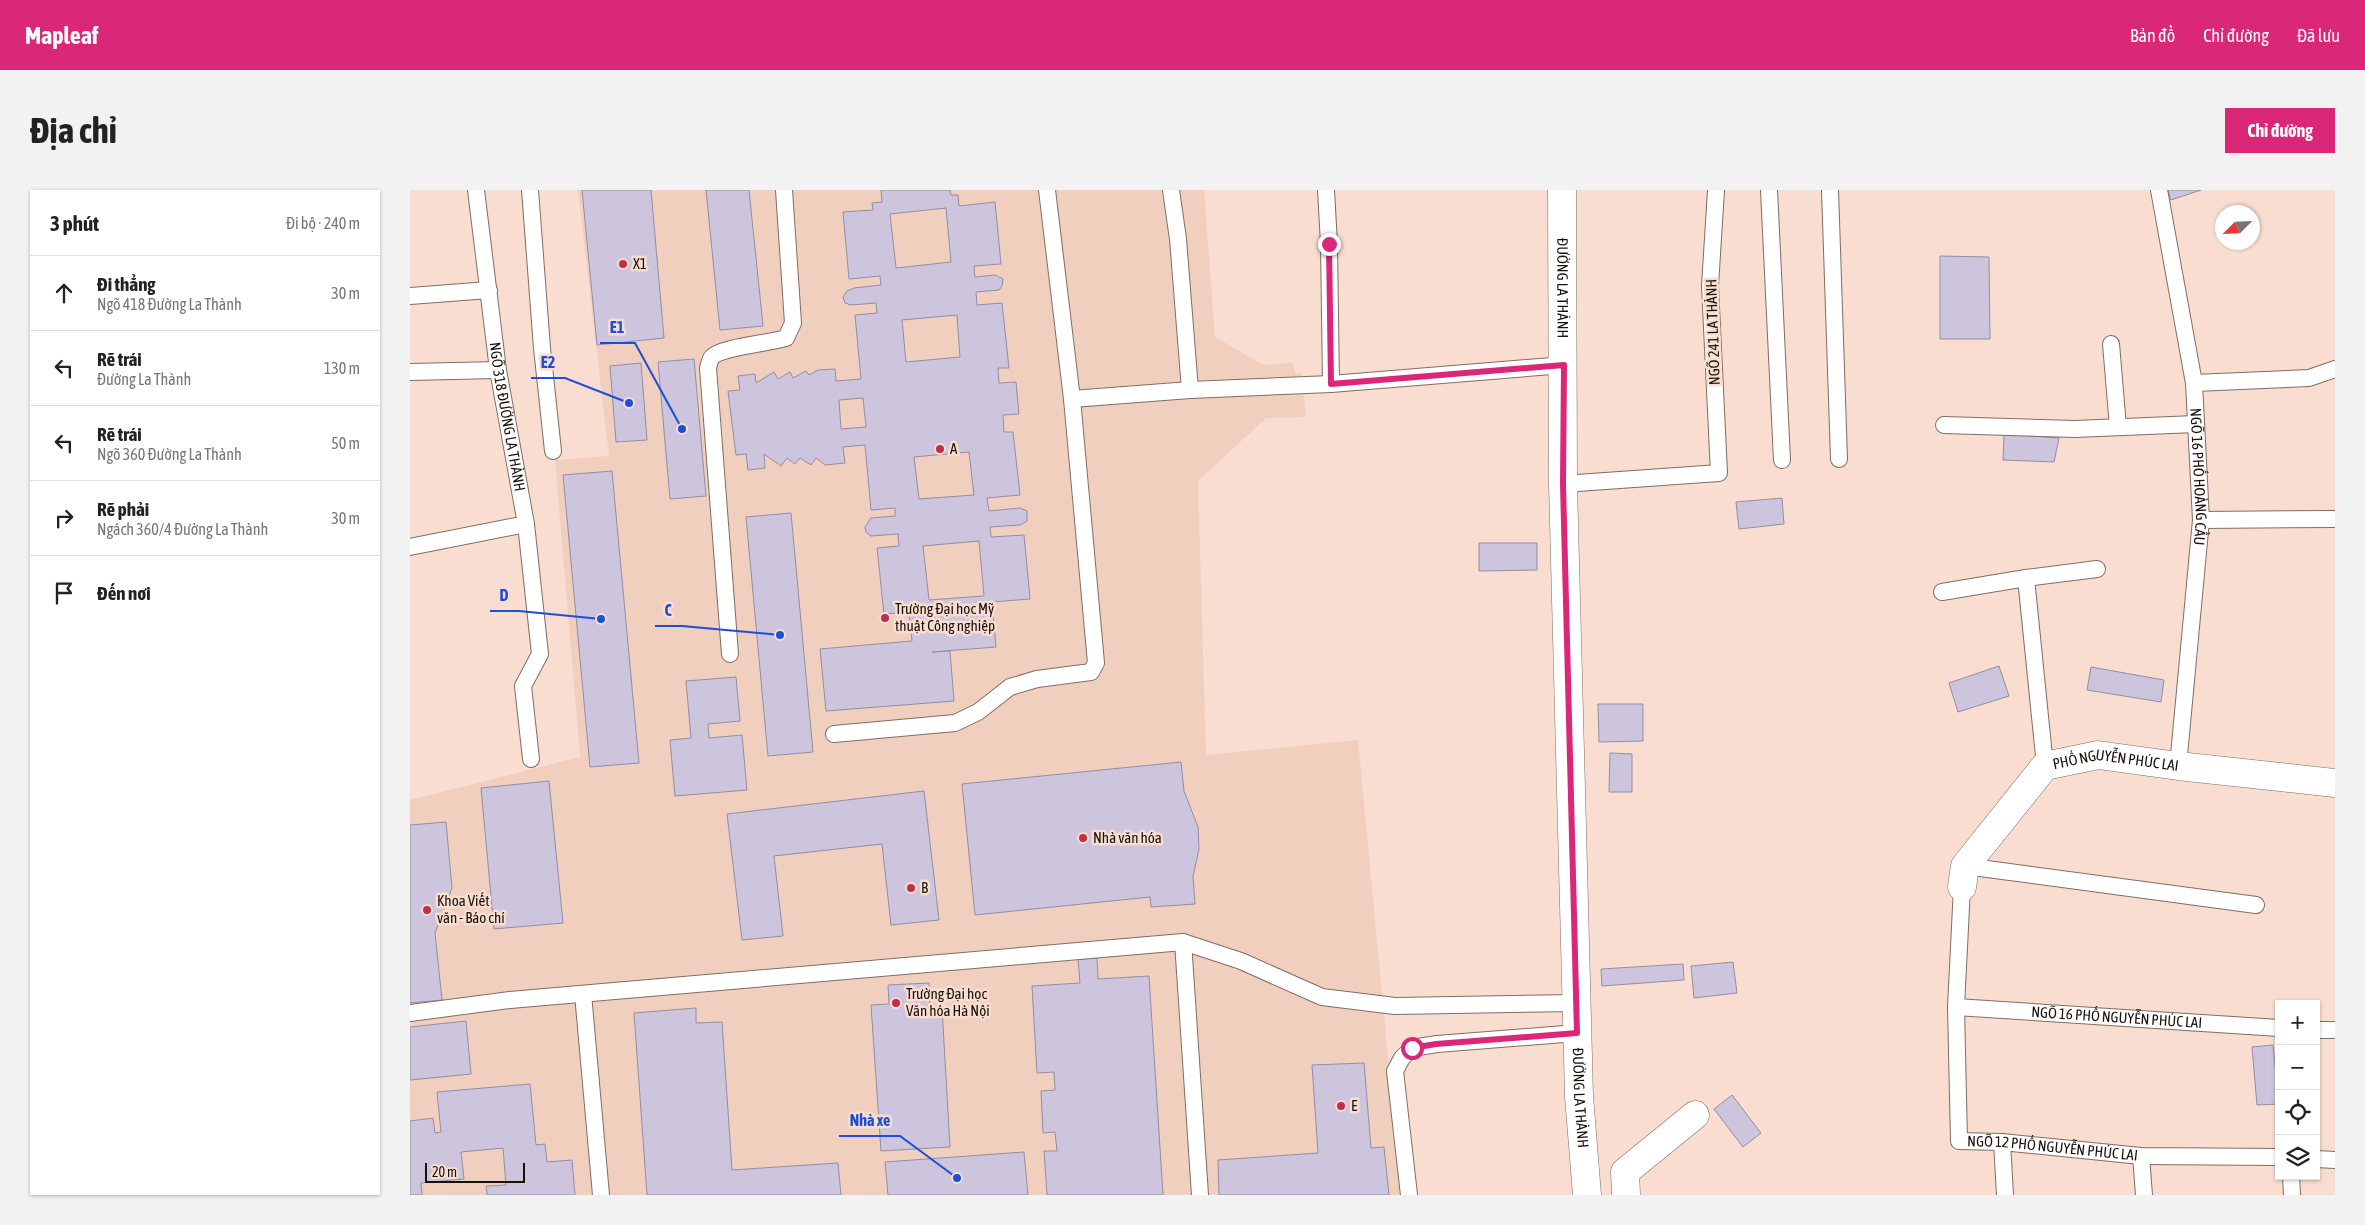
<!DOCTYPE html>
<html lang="vi">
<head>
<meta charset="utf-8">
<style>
	:root { --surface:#fff; --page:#f2f2f2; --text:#222; --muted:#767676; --line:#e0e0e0; --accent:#db2777 }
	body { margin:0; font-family:"Asap Condensed",sans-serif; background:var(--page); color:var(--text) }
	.controls { position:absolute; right:15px; bottom:15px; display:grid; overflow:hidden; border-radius:0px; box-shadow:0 1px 4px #0004 }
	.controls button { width:45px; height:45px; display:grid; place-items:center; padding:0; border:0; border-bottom:1px solid var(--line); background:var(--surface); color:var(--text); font:25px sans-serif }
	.compass { position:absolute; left:1805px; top:15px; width:45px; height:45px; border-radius:50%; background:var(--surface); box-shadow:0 1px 4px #0004; rotate:246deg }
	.scale { position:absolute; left:15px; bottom:12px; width:100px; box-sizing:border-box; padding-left:5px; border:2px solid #19100b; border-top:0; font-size:14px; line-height:18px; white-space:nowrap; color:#19100b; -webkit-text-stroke:4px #f8ddd0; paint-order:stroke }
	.stop { position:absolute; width:15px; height:15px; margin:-11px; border:4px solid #db2777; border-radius:50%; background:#fff }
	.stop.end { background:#db2777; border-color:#fff; box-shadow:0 1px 5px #0008 }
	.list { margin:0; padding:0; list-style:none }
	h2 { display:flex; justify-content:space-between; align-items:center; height:65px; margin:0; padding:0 20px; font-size:21px }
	h2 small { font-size:16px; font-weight:400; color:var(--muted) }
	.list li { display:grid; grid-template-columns:32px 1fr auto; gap:15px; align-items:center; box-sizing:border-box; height:75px; padding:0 20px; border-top:1px solid var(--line) }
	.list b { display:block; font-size:19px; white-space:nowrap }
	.list p { margin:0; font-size:16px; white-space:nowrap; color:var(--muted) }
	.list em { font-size:16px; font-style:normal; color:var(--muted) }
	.icon { flex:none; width:28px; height:28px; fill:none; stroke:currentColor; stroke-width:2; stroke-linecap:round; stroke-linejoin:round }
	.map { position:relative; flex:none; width:1925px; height:1005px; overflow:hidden; border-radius:0px }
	header { display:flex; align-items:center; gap:30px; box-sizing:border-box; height:70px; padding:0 25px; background:var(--accent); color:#fff }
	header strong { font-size:24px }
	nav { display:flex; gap:28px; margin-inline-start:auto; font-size:18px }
	.intro { display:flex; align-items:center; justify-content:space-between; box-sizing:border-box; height:120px; padding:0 30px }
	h1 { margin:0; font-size:35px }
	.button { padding:12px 22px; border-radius:0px; background:var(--accent); color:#fff; font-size:18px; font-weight:700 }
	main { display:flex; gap:30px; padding:0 30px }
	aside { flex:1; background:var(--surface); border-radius:0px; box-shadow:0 1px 4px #0004 }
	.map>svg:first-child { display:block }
	.built { fill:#f0cfbe }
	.building { fill:#ccc5dd; stroke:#948da3; fill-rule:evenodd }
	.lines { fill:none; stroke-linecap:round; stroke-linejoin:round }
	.service-casing { stroke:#836c61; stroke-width:18 }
	.minor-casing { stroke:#836c61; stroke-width:29 }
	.tertiary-casing { stroke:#836c61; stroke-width:29 }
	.service { stroke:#fff; stroke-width:16 }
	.minor { stroke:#fff; stroke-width:28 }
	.tertiary { stroke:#fff; stroke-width:28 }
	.route { stroke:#db2777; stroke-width:6 }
	.poi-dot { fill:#bf2e47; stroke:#f8ddd0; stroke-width:2 }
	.labels { text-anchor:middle; stroke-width:5; stroke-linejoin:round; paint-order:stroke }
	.poi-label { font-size:15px; fill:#19100b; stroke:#f8ddd0; text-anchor:start }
	.street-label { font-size:15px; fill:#19100b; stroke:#f8ddd0 }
	.leader { fill:none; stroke:#1d4ed8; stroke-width:2 }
	.callout-dot { fill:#1d4ed8; stroke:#f8ddd0; stroke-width:2 }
	.callout-label { font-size:16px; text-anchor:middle; font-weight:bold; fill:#1d4ed8; stroke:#f8ddd0; stroke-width:5; stroke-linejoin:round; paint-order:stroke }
</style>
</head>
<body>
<header>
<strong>Mapleaf</strong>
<nav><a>Bản đồ</a><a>Chỉ đường</a><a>Đã lưu</a></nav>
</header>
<div class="intro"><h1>Địa chỉ</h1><a class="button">Chỉ đường</a></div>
<main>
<aside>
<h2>3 phút<small>Đi bộ · 240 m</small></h2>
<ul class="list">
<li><svg class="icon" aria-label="ahead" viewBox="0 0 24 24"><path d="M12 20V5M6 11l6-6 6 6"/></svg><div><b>Đi thẳng</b><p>Ngõ 418 Đường La Thành</p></div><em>30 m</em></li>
<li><svg class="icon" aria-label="left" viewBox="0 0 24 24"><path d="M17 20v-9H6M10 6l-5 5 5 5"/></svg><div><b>Rẽ trái</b><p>Đường La Thành</p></div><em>130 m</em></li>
<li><svg class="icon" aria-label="left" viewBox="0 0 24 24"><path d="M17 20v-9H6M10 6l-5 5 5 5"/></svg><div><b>Rẽ trái</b><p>Ngõ 360 Đường La Thành</p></div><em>50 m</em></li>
<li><svg class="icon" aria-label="right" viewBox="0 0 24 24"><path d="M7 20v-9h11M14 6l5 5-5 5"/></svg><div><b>Rẽ phải</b><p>Ngách 360/4 Đường La Thành</p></div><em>30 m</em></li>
<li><svg class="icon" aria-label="arrive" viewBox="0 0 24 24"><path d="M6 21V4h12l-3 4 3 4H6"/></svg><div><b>Đến nơi</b></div></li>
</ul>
</aside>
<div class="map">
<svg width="1925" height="1005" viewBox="0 0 1925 1005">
	<rect width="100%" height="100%" fill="#f8ddd0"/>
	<path class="built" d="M168,0h626l11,147 48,28 30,-2 2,11h7l4,43 -40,1 -68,63 8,274 152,-15 43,455h-991v-395l170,-43 -25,-297 54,-4z"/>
	<g class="building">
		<path d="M172,0h69l13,148 -67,7z"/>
		<path d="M296,0h43l14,136 -43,4z"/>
		<path d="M471,0h69l1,5h7l1,11 36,-4 6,62 -27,2 1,11 20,-2 8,4 -1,7 -3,4 -23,2 1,13 25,-2 7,65h-11l1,15 17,-1 3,32 -16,1 1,17h9l7,63 -33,3 2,13 31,-3 7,3v10l-7,4 -30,2 1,10 33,-2 6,64 -38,3 4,45 -64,5 18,-1 4,50 -128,10 -6,-62 92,-8 -3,-29 -25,2 -7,-66 22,-2 -1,-12 -27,2 -5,-4 -1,-5 6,-9 24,-2v-8l-24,2 -6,-65 -22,2 2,16 -20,2 -9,-7 -5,7 -11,-7 -5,6 -8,-6 -6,8 -17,-12 1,14 -17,2 -2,-16 -10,1 -8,-64 12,-1 -2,-14 17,-2 1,9 18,-11 4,7 12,-7 3,6 13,-7 3,4 9,-5 17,-1 1,12 25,-2 -6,-64 22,-2 -1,-10 -25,2 -6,-2 -2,-6 4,-6 7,-3 27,-3 -1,-9 -31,3 -6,-67 30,-2 -1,-7 10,-1zM536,18l5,54 -55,6 -6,-54zM547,125l3,42 -54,5 -4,-42zM453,208l3,29 -25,2 -2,-29zM559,262l5,43 -55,4 -5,-42zM569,351l5,55 -55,4 -6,-54z"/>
		<path d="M1758,0h33l-30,10z"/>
		<path d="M1530,66l49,1 1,82h-50z"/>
		<path d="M284,169l12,137 -36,3 -12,-137z"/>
		<path d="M231,173l6,77 -31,2 -6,-76z"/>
		<path d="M1594,244l55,4 -5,24 -51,-2z"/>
		<path d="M202,281l27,292 -49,4 -27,-292z"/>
		<path d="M1372,308l2,26 -45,5 -3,-27z"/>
		<path d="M381,323l22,239 -45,4 -22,-239z"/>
		<path d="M1069,353h58v27l-58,1z"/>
		<path d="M1589,476l10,30 -51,16 -9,-29z"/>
		<path d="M1681,477l73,13 -3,22 -74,-12z"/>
		<path d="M326,487l4,44 -32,3 1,14 33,-3 5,55 -72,6 -5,-56 21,-2 -5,-57z"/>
		<path d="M1188,514h45v37l-44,1z"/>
		<path d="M1200,563l22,1v38h-23z"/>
		<path d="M771,572l3,29 14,36 1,22 -6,27 2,28 -44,3 -1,-10 -175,18 -13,-131z"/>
		<path d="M139,591l14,142 -69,6 -13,-141z"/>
		<path d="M514,601l15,129 -48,5 -9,-81 -108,12 9,80 -41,4 -15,-126z"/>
		<path d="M36,632l6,66 -17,45 7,67 -32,3v-178z"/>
		<path d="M687,768l1,21 51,-3 14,219h-116l-3,-44h13l-2,-19 -12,1 -2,-42 14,-1 -1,-18 -17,1 -5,-87 48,-3 -2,-24z"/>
		<path d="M1323,772l4,31 -43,5 -3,-32z"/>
		<path d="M1273,774l1,16 -82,6 -1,-17z"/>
		<path d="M519,793l1,26 12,-1 8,139 -69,4 -10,-146 18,-1 -1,-19z"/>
		<path d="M286,818v15l26,-1 10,148 106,-7 3,32h-194l-13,-182z"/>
		<path d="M56,831l5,53 -61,6v-53z"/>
		<path d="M1863,855l6,59 -22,1 -5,-58z"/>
		<path d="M954,873l7,85 13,-1 5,48h-170l-1,-35 100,-7 -6,-88z"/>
		<path d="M120,894l6,61 9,-1 2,18 25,-2 3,35h-88l-1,-9 20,-1 -3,-37 -42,4 3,27 -43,4 1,12h-12v-74l23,-3 2,15 6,-1 -4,-40z"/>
		<path d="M1322,905l29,38 -18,14 -29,-38z"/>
		<path d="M614,962l4,43h-140l-3,-33z"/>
	</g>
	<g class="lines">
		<defs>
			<g id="service">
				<path id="s1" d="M66,0l22,180 28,154 14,130 -17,32 8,73"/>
				<path d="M120,0l12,158 11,103"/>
				<path d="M761,0l7,49 12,151"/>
				<path d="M916,0l3,54 2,140"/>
				<path d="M1359,0l13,270"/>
				<path d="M1420,0l9,269"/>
				<path id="s2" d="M1749,0l35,193 7,137 -23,246"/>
				<path d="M0,106l79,-6"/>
				<path d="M1701,154l7,83"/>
				<path d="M0,182l88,-2"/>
				<path d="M1784,193l115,-5 26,-9"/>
				<path d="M662,209l118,-9 141,-6 233,-19"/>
				<path d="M1534,235l131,4 121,-5"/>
				<path d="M1153,294l156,-11 -9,-187 6,-96"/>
				<path d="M1791,330l134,-1"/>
				<path d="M0,357l116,-23"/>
				<path d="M1616,388l19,188"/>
				<path d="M1532,402l84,-14 71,-9"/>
				<path d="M320,464l-22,-286c1,-3 2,-9 4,-11 9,-10 59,-14 74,-19l7,-15 -9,-133"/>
				<path d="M424,544l121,-11 23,-11 32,-25 27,-8 54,-7 5,-9 -24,-264 -25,-209"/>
				<path d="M1555,676l291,39"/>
				<path id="s3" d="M1552,697l-6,120 3,134 43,1 139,14 138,1"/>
				<path d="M773,752l17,253"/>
				<path d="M173,804l18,201"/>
				<path id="s4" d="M1546,817l323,21"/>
				<path d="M0,823l100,-13 673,-58 58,19 81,36 73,9 181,-3"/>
				<path d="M1906,840h19"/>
				<path d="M1592,952l3,53"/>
				<path d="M1731,966l3,39"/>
				<path d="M1906,969l19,1"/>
				<path d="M1881,986l1,19"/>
				<path d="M999,1005l-14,-124 7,-13 10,-10 25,-4 140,-11"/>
			</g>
			<g id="minor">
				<path id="s5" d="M1552,697l3,-21 80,-100 53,-11 80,11 157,17"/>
				<path d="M1216,1005l-1,-23 70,-57"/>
			</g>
			<g id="tertiary">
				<path id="s6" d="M1152,0l1,294 16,612 8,99"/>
			</g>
		</defs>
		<use href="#service" class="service-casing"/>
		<use href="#minor" class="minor-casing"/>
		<use href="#tertiary" class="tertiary-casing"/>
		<use href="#service" class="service"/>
		<use href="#minor" class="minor"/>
		<use href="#tertiary" class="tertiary"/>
	</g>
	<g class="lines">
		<path class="route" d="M919,54l2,140 233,-19 -1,119 14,549 -141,11 -24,4"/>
	</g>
	<g class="poi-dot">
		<circle cx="213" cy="74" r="5"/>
		<circle cx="530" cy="259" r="5"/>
		<circle cx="475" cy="428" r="5"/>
		<circle cx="673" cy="648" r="5"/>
		<circle cx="501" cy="698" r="5"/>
		<circle cx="17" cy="720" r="5"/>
		<circle cx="486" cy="813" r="5"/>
		<circle cx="931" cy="916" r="5"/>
	</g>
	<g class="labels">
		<g class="poi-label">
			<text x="223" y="79">X1</text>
			<text x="540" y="264">A</text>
			<text x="485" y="424">Trường Đại học Mỹ<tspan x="485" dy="17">thuật Công nghiệp</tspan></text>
			<text x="683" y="653">Nhà văn hóa</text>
			<text x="511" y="703">B</text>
			<text x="27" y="716">Khoa Viết<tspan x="27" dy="17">văn - Báo chí</tspan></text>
			<text x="496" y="809">Trường Đại học<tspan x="496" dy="17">Văn hóa Hà Nội</tspan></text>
			<text x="941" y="921">E</text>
		</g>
		<g class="street-label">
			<text dy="5" stroke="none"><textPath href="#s6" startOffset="98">ĐƯỜNG LA THÀNH</textPath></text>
			<text transform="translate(1303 142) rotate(-92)" y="5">NGÕ 241 LA THÀNH</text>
			<text dy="5" stroke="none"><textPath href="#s1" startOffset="229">NGÕ 318 ĐƯỜNG LA THÀNH</textPath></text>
			<text dy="5" stroke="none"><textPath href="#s2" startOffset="290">NGÕ 16 PHỐ HOÀNG CẦU</textPath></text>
			<text dy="5" stroke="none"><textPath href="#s5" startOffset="221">PHỐ NGUYỄN PHÚC LAI</textPath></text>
			<text dy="5" stroke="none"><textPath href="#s4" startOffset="161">NGÕ 16 PHỐ NGUYỄN PHÚC LAI</textPath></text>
			<text dy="5" stroke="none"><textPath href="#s6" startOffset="908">ĐƯỜNG LA THÀNH</textPath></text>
			<text dy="5" stroke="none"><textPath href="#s3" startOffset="348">NGÕ 12 PHỐ NGUYỄN PHÚC LAI</textPath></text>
		</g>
	</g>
	<path class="leader" d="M272 239L225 153H190M219 213L155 188H121M191 429L109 421H80M370 445L272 436H245M547 988L490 946H429"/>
	<g class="callout-dot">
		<circle cx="272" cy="239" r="5"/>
		<circle cx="219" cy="213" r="5"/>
		<circle cx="191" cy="429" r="5"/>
		<circle cx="370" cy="445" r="5"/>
		<circle cx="547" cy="988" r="5"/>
	</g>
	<g class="callout-label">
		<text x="207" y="143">E1</text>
		<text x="138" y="178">E2</text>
		<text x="94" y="411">D</text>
		<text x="258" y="426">C</text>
		<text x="460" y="936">Nhà xe</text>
	</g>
</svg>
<div class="controls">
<button>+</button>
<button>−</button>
<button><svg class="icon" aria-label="locate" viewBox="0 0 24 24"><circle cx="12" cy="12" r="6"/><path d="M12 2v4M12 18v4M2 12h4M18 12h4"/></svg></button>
<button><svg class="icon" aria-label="layers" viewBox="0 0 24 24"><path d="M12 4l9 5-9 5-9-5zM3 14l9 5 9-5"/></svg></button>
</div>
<svg class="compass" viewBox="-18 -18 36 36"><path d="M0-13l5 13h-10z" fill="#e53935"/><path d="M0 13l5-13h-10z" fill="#767676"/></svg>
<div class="scale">20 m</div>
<div class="stop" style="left:1002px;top:858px"></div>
<div class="stop end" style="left:919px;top:54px"></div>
</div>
</main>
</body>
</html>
